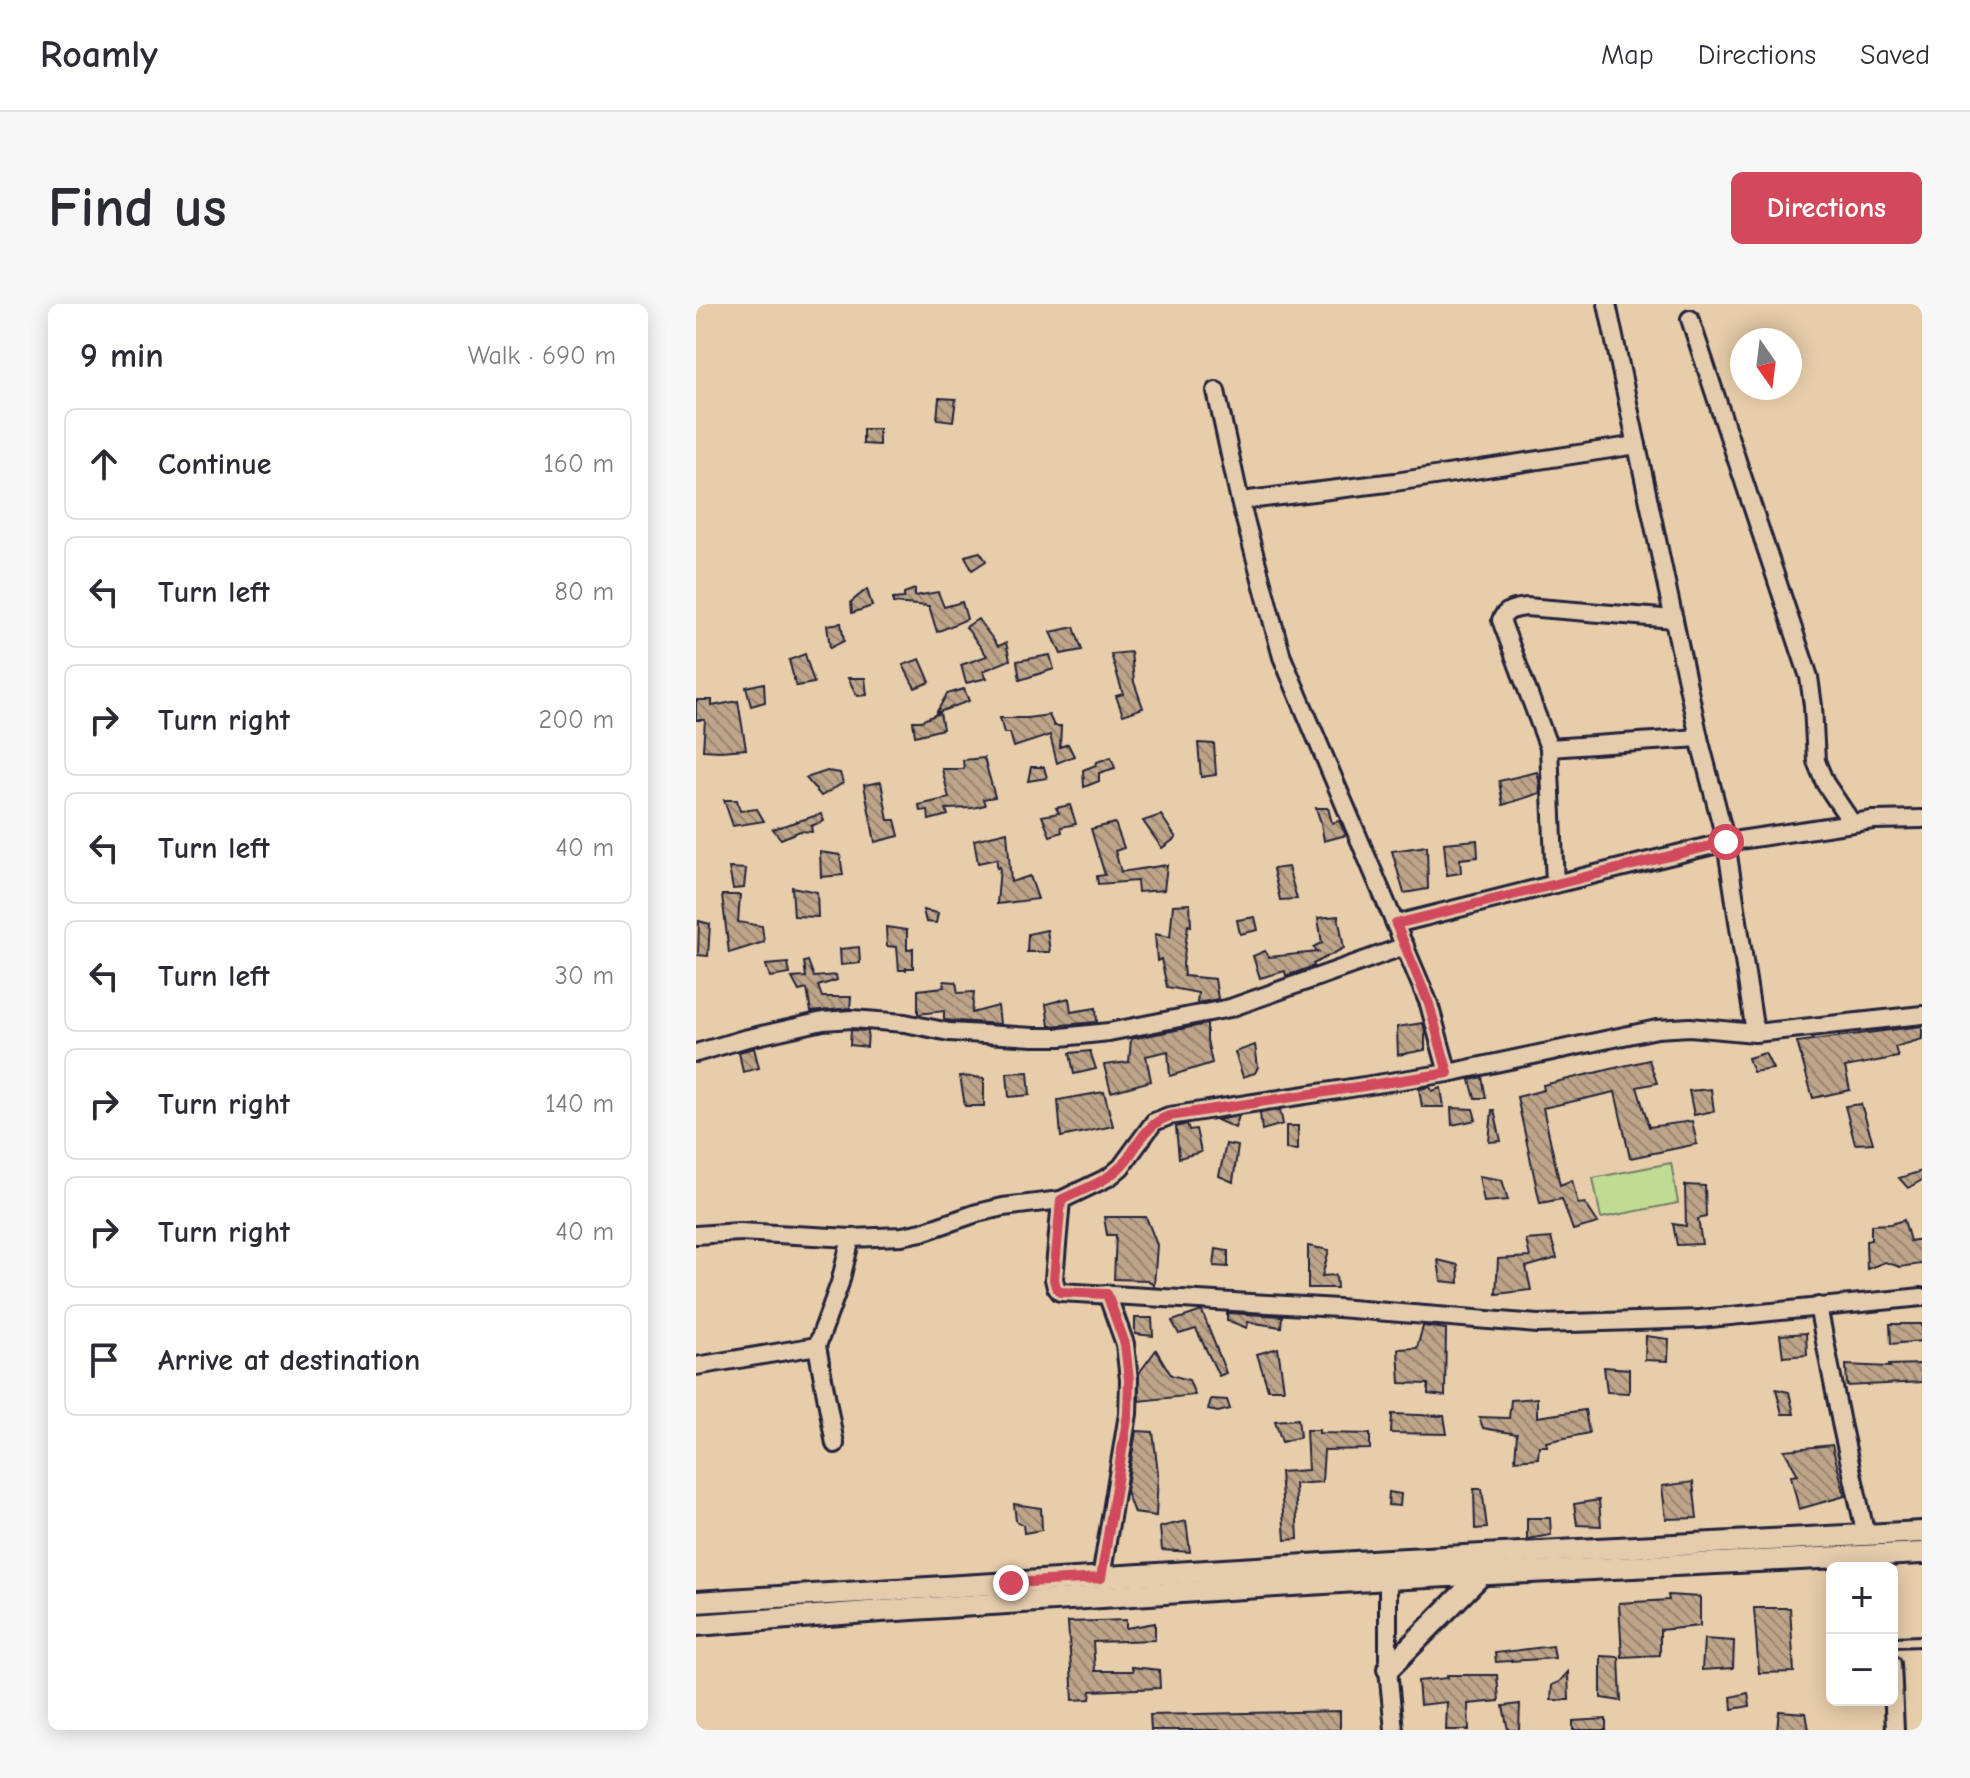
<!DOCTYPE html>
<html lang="en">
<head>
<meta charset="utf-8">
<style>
	:root { --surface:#fff; --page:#f7f7f7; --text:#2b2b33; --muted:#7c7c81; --line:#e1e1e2; --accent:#d1495b }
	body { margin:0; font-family:"Comic Neue",sans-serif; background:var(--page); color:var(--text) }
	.controls { position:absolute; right:24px; bottom:24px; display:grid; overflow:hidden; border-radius:12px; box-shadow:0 4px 20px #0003 }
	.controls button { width:72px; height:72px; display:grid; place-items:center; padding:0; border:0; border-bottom:2px solid var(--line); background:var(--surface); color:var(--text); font:40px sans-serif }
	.compass { position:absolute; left:1034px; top:24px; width:72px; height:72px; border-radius:50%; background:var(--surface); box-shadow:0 4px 20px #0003; rotate:166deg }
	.stop { position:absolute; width:24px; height:24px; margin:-18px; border:6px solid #d1495b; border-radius:50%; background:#fff }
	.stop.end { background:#d1495b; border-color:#fff; box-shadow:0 2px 8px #0008 }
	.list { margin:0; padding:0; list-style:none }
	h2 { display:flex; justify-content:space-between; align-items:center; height:104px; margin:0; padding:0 32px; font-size:34px }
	h2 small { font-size:26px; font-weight:400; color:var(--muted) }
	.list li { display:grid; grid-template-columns:52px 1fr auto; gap:24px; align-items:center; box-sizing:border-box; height:112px; margin:0 16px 16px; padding:0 16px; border:2px solid var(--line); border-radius:12px }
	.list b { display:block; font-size:30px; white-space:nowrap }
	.list em { font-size:26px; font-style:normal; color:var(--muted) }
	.icon { flex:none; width:44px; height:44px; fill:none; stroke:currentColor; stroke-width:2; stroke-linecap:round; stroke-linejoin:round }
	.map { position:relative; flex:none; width:1226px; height:1426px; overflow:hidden; border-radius:12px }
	header { display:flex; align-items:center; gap:48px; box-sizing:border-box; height:112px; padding:0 40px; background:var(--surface); border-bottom:2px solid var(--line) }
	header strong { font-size:38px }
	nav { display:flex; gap:44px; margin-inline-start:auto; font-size:28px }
	.intro { display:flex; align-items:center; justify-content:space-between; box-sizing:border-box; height:192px; padding:0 48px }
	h1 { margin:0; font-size:56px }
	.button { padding:20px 36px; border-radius:12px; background:var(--accent); color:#fff; font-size:28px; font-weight:700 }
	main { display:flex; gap:48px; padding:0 48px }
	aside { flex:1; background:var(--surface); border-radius:12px; box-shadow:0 4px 20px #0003 }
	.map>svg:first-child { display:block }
	.pitch { fill:#c0dc93; stroke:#717f67; stroke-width:2 }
	.building { fill:url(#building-back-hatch); stroke:#22223b; stroke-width:2 }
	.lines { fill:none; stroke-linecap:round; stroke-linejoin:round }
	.service-casing { stroke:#22223b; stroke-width:14 }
	.minor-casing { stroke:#22223b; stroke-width:22 }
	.tertiary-casing { stroke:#22223b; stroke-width:26 }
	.service { stroke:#e4ccad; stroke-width:8 }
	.minor { stroke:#e4ccad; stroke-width:16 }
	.tertiary { stroke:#e4ccad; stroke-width:20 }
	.route { stroke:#d1495b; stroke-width:10 }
</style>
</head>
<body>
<header>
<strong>Roamly</strong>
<nav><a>Map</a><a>Directions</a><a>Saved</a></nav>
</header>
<div class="intro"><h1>Find us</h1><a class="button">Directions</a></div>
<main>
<aside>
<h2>9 min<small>Walk · 690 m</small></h2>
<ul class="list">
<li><svg class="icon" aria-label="ahead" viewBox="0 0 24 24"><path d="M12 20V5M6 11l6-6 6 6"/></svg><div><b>Continue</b></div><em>160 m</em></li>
<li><svg class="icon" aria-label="left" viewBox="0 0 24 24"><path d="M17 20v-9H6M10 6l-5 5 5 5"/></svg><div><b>Turn left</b></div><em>80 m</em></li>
<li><svg class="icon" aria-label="right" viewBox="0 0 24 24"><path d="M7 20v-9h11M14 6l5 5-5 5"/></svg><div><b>Turn right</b></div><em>200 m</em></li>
<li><svg class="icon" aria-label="left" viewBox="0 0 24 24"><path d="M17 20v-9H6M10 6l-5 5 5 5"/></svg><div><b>Turn left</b></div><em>40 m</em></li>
<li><svg class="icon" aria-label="left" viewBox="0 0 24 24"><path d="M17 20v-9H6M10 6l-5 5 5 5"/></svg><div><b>Turn left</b></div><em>30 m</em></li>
<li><svg class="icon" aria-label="right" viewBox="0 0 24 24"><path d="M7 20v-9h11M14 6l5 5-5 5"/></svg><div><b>Turn right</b></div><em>140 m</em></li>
<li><svg class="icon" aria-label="right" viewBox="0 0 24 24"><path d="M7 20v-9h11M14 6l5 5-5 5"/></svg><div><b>Turn right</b></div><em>40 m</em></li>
<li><svg class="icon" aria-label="arrive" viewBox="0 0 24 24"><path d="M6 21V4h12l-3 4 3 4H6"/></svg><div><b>Arrive at destination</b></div></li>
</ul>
</aside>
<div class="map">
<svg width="1226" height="1426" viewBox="0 0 1226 1426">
	<defs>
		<pattern id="building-back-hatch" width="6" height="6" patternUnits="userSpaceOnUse" patternTransform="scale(2)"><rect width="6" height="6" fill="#bea589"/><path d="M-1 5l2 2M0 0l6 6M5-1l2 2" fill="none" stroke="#9a8671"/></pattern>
	</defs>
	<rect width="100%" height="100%" fill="#e7cda9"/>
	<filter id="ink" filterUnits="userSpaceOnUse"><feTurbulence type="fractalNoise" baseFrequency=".0125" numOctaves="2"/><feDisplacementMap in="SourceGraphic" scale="16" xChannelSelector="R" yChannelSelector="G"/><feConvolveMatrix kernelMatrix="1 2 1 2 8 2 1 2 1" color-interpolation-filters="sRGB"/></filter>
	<g filter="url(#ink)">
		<path class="pitch" d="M975,859l7,40 -77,15 -8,-40z"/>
		<g class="building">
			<path d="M243,94l17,1 -3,22 -16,-2z"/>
			<path d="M167,125h16v16l-16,-1z"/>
			<path d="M284,248l6,9 -14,9 -7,-14z"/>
			<path d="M171,285l5,17 -20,7 -1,-11z"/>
			<path d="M219,285v7l23,-4 6,15 18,-5 5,17 -30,13 -8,-26 -36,-3v-4l11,-1v-5z"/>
			<path d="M282,315l20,27 8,-3 4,17 -27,11 4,7 -21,5 -5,-18 26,-9 -21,-29z"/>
			<path d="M145,319l3,18 -14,7 -3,-23z"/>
			<path d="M378,323l8,23 -21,4 -10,-22z"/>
			<path d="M435,348l3,30 9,26 -20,7 -7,-19 7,-2 -12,-40z"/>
			<path d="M109,350l9,29 -18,3 -7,-26z"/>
			<path d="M354,351l4,14 -34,11 -3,-19z"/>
			<path d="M224,355l10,23 -15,6 -12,-23z"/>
			<path d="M152,374h17l2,17 -10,1z"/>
			<path d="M68,379l1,19 -14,4 -5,-19z"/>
			<path d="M268,385l5,12 -33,12 11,-19z"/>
			<path d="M0,396h16v6l26,-5 8,48 -26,2 -17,-1 2,-30h-9z"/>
			<path d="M244,409l3,16 -28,7 -2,-15h8z"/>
			<path d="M353,411l5,11h7l-1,21 8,-3 6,12 -17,7 -7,-28 -36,12 -4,-14h-6l-4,-15h27z"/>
			<path d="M502,439l16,1 2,31 -15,2z"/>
			<path d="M415,453l4,11 -16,5v8l-15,6 -1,-17 13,-5 1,-3z"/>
			<path d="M288,454l11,39 -12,2 2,6 -12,3 -27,1 2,6 -19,5 -1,-10 -8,1 -1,-6 30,-7 -7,-29h22l-1,-9z"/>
			<path d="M335,463h13l3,11 -19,3z"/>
			<path d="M131,467l13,2 3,10 -22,13 -15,-18z"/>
			<path d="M841,468l2,8 1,13 -37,12 -4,-24z"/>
			<path d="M185,478l7,38h7l4,16 -24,6 -11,-57z"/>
			<path d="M28,496h13l3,11 17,-2 7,12 -31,5z"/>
			<path d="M374,501l6,19 -15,3 1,5 -12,4 -8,-20 17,-3 -3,-5z"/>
			<path d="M620,504h12l4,15 7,-2 7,14 -22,6 -3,-18z"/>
			<path d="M125,510l3,7 -13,5 1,6 -12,-1 -19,8 -8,-10z"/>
			<path d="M465,511l15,23 -14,10 -19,-27z"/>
			<path d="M419,519l9,25 -9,3 6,21 46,-7 -3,25 -26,2 -1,-11 -39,3 -1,-8 8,-1 -14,-46z"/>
			<path d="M311,528l4,50 19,-6 8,23 -41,5 3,-37 -3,1v-9l-19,4 -4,-23z"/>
			<path d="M781,536l1,17 -18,2 1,14 -14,2 -3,-32z"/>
			<path d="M731,542l1,43 -24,4 -12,-42z"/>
			<path d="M124,548l20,3 3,20 -22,2z"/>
			<path d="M592,563l9,32 -17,1 -7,-31z"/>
			<path d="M33,564l17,1 -2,19 -11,1z"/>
			<path d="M96,583l25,5 1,25 -24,-1z"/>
			<path d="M26,591h18l-2,27 24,4 2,16 -35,11z"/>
			<path d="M494,600l1,22 -3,-1 -5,39 1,12 31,3 3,20 -21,4 1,-10 -31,-6 -6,-28 -4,2 -2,-27 15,3 3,-32z"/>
			<path d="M227,606l15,3 -2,10 -10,-1z"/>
			<path d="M642,612l6,32 -31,16 1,2 -28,10 -1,-5 -25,7 -7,-22 12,-5 4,6 49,-5 -5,-5 9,-4 -4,-25z"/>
			<path d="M559,613l3,13 -18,4 -3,-14z"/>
			<path d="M3,617l11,3 -2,32 -10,-1z"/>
			<path d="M190,623l21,3v20l6,-2v20h-7v2h-7l-2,-23 -10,-1z"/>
			<path d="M351,626l3,22h-23l1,-18z"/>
			<path d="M163,643l1,16 -19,2 -1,-16z"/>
			<path d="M112,657l6,16 22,-2 1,5 -19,6 4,11h29l-1,11 -39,4 -4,-23 -8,2 -7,-13 14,-1 -2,-15z"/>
			<path d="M92,659l2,11 -20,3 -4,-12z"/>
			<path d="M248,677l12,1 2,11 16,-1 -2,21 26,-7 2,18 -56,-4v-9l-26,3v-24l26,-3z"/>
			<path d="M373,694l2,14 25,-4 1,14 -48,4 -3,-22z"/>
			<path d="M727,719l2,9v18l-27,5 -1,-28z"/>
			<path d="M511,720v16l5,23 -42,13 -2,-25 -22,5 5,25 -40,11 -7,-27 25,-3 2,-23z"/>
			<path d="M1226,722v13l-27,8 3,10 -53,10 5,23 -37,8 -16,-56z"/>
			<path d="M155,726l17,1 -1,16 -17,-2z"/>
			<path d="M559,741l3,22 -3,6 -12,4 -8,-25z"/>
			<path d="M58,744l5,20 -16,4 -4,-20z"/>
			<path d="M394,747l6,18 -22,5 -4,-21z"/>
			<path d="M1069,749l8,16 -20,3 -5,-14z"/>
			<path d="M953,756l8,23 -20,4 12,40 43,-6 5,23 -67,14 -15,-66 -72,16 17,77 12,-5 6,24 7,-1 13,20 -25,7 -11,-31 -22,4 -23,-106 27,-7 -1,-5z"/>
			<path d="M332,768l2,23 -21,2 -2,-24z"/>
			<path d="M264,772l24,2v28h-19z"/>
			<path d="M786,773l4,21h-11l-5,-18z"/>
			<path d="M734,783l2,4 9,-3 3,19h-22l-3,-18z"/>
			<path d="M1015,785l3,22 -20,4 -5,-24z"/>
			<path d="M408,788l9,34 -52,11 -3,-37z"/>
			<path d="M1165,800l12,39 -18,1 -10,-38z"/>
			<path d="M755,804l22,1 3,11 -24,5z"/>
			<path d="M584,806l3,14 -21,6 -2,-17z"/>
			<path d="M796,806h2l7,31 -12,1z"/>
			<path d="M543,812l-4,12 -18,-8z"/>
			<path d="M491,820l2,6 7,-1 5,23 -22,6 -3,-31z"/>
			<path d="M590,822h12v24l-12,-1z"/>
			<path d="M530,840l12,2 -5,36 -14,-6z"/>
			<path d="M1226,867v9l-14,8 -9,-10z"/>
			<path d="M783,872l23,4 6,20 -24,2z"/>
			<path d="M989,881l20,1 1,31 -8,2 4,25 -25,1 -4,-21 13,2z"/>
			<path d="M408,913h42l11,28 -3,41 -6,-6 -34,-1 2,-44h-9z"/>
			<path d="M1208,916l6,21 12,-2v25l-22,3 -15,-5 -18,7 -1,-28 5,-1v-15l20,-1z"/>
			<path d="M855,934l6,20 -31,9 5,23 -35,4 2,-35 32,-2 -4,-17z"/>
			<path d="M612,942l21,4 -7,26 14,-1 1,13h-29z"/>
			<path d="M520,945l12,2v16l-14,-1z"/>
			<path d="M742,956l20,5 1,18 -18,-2z"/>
			<path d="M506,1007l24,62 -7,3 -23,-47 -17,5 -7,-13z"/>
			<path d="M531,1009l55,3 -1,11 -33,-5 -1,6 -20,-8z"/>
			<path d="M439,1014h17l1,18 -18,-2z"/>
			<path d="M1194,1020h32v17l-31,3z"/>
			<path d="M727,1022l23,3 -1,67 -17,-2v-10l-28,-1 -2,-34 19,-1z"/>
			<path d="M1110,1029l1,22 -24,2 -3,-22z"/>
			<path d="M950,1032l23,3 -1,22 -23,-1z"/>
			<path d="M582,1044l6,41h-16l-11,-35z"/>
			<path d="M460,1046l15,25 18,5 6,15 -56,6v-28z"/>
			<path d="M1226,1060v18l-75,4 -1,-21 44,2 -1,-2z"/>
			<path d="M908,1063l25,2v24l-22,-1z"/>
			<path d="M1080,1085l13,3 5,22h-12z"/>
			<path d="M841,1094v19l48,-7 4,23 -43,9 1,4h-8l-1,12 -23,2 2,-26 -34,-6 -4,-11 30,1 2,-18z"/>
			<path d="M515,1095l16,1 3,9 -12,3 -10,-2z"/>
			<path d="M696,1110l52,2 3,18 -56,-1z"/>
			<path d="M602,1115l2,18 -18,5 -7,-21z"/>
			<path d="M610,1126h13v3l51,1v15l-46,1 -2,32 -27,2 3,55 -13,1 -5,-68 28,-2z"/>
			<path d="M440,1127l17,1 5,41 -2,43 -22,-3 -8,-22z"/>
			<path d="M1136,1141l13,51 -46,13 -8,-33 7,-1 -14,-25z"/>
			<path d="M997,1178l4,36 -31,1 -4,-33z"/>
			<path d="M778,1185h8l5,39 -12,1z"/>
			<path d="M693,1188l12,2 -1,12 -12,-1z"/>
			<path d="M903,1196l2,26 -24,-1 -3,-21z"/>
			<path d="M318,1200l27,4 1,22 -18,3 -1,-8 -7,-4z"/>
			<path d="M831,1214h23l1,17 -24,4z"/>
			<path d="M490,1217l4,31 -28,-2 -2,-23z"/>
			<path d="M972,1291l32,2v29l-40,4v25l-38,2 -3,-54 50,-3z"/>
			<path d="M1058,1304h36l4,64 -35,1z"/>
			<path d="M430,1316v8l29,-5v17l-62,2 2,29h38l-1,-4 27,3 1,18 -69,3 -1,8 -17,1 -5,-78z"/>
			<path d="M1008,1335l30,2 -1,27 -31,2z"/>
			<path d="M857,1342l2,12 -59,4 -1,-9z"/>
			<path d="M905,1352l18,1 2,44 -20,-3z"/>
			<path d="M872,1368l1,28h-18l1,-15 7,-3z"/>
			<path d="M751,1371h50l2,26 -31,3 1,26h-23l1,-28 -27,3 -2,-24 30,-3z"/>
			<path d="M1052,1389l2,13 -18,3 -1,-12z"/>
			<path d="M824,1400l-1,26h-11l-5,-24z"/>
			<path d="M644,1407v19h-189l-1,-15z"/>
			<path d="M1083,1407l27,2 3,17h-32z"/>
			<path d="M910,1415v11h-33v-9z"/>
		</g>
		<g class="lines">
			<defs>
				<path id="service" d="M1196,1338l30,-1"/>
				<g id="minor">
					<path d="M911,0l92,434 27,104 29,191"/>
					<path d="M994,15l119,358 4,29 3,55 9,22 27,40"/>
					<path d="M520,87l24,110 42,156 147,347 19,69"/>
					<path d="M544,197l155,-19 242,-37"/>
					<path d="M853,444l150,-10"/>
					<path d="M859,580l171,-42 147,-22 49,-1"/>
					<path d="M700,620l159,-40 -6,-136 -48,-128c5,-11 14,-11 25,-13l148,12"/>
					<path d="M0,749l48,-14 79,-18 29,-2 53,4 44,9 85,5h27l48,-5 121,-24 175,-62"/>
					<path d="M365,896l-7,79 2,8 4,5 278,16 200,16 162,-5 222,-22"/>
					<path d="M0,931l43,-3 112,6 51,-2 20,-4 55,-19 26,-6 58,-7 48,-23 12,-10 33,-45 15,-6 279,-43 209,-44 33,-2 65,6 167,-18"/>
					<path d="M1122,1002l23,117 25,113"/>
					<path d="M0,1062l121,-20"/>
					<path d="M139,1140l-18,-98 23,-63 11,-45"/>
					<path d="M692,1266v99l6,61"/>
					<path d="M405,1274l27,-164 1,-34 -4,-36 -18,-50"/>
					<path d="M1196,1360l3,66"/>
				</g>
				<g id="tertiary">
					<path d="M0,1298l692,-42 534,-28"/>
					<path d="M0,1321l185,-14 507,-32 534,-26"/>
					<path d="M692,1365l94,-95"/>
				</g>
			</defs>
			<use href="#service" class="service-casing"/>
			<use href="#minor" class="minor-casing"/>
			<use href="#tertiary" class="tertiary-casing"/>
			<use href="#service" class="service"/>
			<use href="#minor" class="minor"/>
			<use href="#tertiary" class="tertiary"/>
		</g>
	</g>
	<g class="lines" filter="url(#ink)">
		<path class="route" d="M315,1279l90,-5 27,-164 1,-34 -4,-36 -18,-50 -47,-2 -4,-5 -2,-8 7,-79c20,-10 46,-18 61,-35 17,-19 21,-39 47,-49l279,-43 -19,-69 -33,-80 330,-82"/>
	</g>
</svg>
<div class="controls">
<button>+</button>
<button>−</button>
</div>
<svg class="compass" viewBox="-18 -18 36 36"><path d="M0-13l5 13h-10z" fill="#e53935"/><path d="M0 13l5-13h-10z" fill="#7c7c81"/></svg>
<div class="stop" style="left:1030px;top:538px"></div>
<div class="stop end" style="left:315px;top:1279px"></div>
</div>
</main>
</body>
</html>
